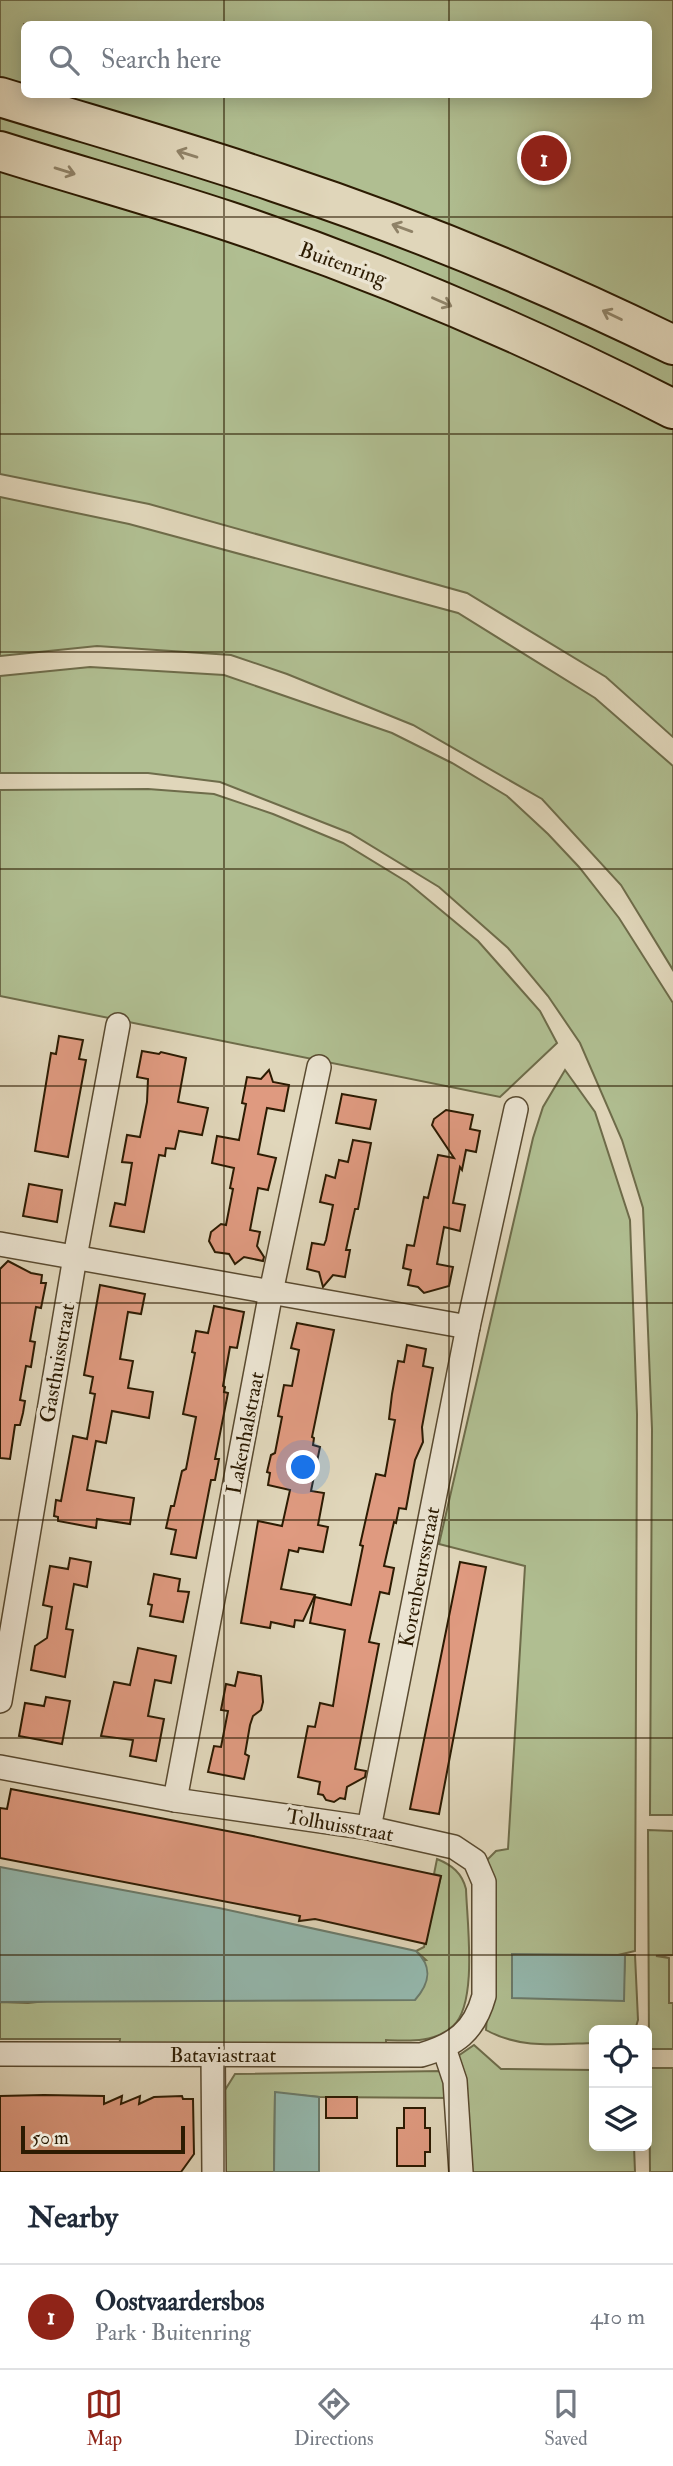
<!DOCTYPE html>
<html lang="en">
<head>
<meta charset="utf-8">
<style>
	:root { --surface:#fff; --page:#f2f2f3; --text:#1f2937; --muted:#747a83; --line:#e0e1e3; --accent:#8f2418 }
	body { margin:0; font-family:"IM FELL Double Pica",serif; background:var(--page); color:var(--text) }
	.controls { position:absolute; right:21px; bottom:21px; display:grid; overflow:hidden; border-radius:10px; box-shadow:0 4px 18px #0003 }
	.controls button { width:63px; height:63px; display:grid; place-items:center; padding:0; border:0; border-bottom:2px solid var(--line); background:var(--surface); color:var(--text); font:35px sans-serif }
	.scale { position:absolute; left:21px; bottom:18px; width:164px; box-sizing:border-box; padding-left:7px; border:4px solid #2c1b02; border-top:0; font-size:19px; line-height:24px; white-space:nowrap; color:#2c1b02; -webkit-text-stroke:5px #ebe4d2; paint-order:stroke }
	.you { position:absolute; left:304px; top:1468px; width:24px; height:24px; margin:-18px; border:5px solid #fff; border-radius:50%; background:#1a73e8; box-shadow:0 0 0 10px #1a73e833 }
	.badge { display:grid; place-items:center; width:46px; height:46px; border-radius:50%; background:var(--accent); color:#fff; font-size:23px; font-weight:700 }
	.pin { position:absolute; translate:-50% -50%; border:4px solid #fff; box-shadow:0 2px 7px #0006 }
	.list { margin:0; padding:0; list-style:none }
	h2 { display:flex; justify-content:space-between; align-items:center; height:91px; margin:0; padding:0 28px; font-size:30px }
	h2 small { font-size:23px; font-weight:400; color:var(--muted) }
	.list li { display:grid; grid-template-columns:46px 1fr auto; gap:21px; align-items:center; box-sizing:border-box; height:105px; padding:0 28px; border-top:2px solid var(--line) }
	.list b { display:block; font-size:26px; white-space:nowrap }
	.list p { margin:0; font-size:23px; white-space:nowrap; color:var(--muted) }
	.list em { font-size:23px; font-style:normal; color:var(--muted) }
	.icon { flex:none; width:38px; height:38px; fill:none; stroke:currentColor; stroke-width:2; stroke-linecap:round; stroke-linejoin:round }
	.map { position:relative; flex:none; width:673px; height:2172px; overflow:hidden }
	.search { position:absolute; background:var(--surface); box-shadow:0 4px 18px #0003; left:21px; right:21px; top:21px; height:77px; display:flex; align-items:center; gap:18px; box-sizing:border-box; padding:0 24px; border-radius:10px; color:var(--muted); font-size:26px }
	.sheet { height:196px; background:var(--surface) }
	nav { display:flex; justify-content:space-around; align-items:center; box-sizing:border-box; height:98px; border-top:2px solid var(--line); background:var(--surface); font-size:19px; color:var(--muted) }
	nav a { display:grid; justify-items:center; gap:4px }
	nav .on { color:var(--accent) }
	.map>svg:first-child { display:block }
	.green { fill:#b0be91; stroke:#6e6c4a; stroke-width:2 }
	.water { fill:#94b9af; stroke:#6a7a6a; stroke-width:2 }
	.building { fill:#df9a80; stroke:#2c1b02; stroke-width:2 }
	.lines { fill:none; stroke-linecap:round; stroke-linejoin:round }
	.street-casing { stroke:#594a30; stroke-width:26 }
	.highway-casing { stroke:#2c1b02; stroke-width:42 }
	.street { stroke:#ebe4d2; stroke-width:23 }
	.highway { stroke:#e0d6ba; stroke-width:38 }
	.oneway { stroke:#8f8267 }
	.grid { fill:none; stroke:#2c1b02; stroke-width:2; stroke-opacity:0.55 }
	.labels { text-anchor:middle; stroke-width:7; stroke-linejoin:round; paint-order:stroke }
	.street-label { font-size:21px; fill:#2c1b02; stroke:#ebe4d2 }
</style>
</head>
<body>
<div class="map">
<svg width="673" height="2172" viewBox="0 0 673 2172">
	<rect width="100%" height="100%" fill="#e0d6ba"/>
	<filter id="stains"><feTurbulence type="fractalNoise" baseFrequency=".00286" numOctaves="4"/><feColorMatrix values="0 0 0 0 .2 0 0 0 0 .09 0 0 0 0 .02 0 0 0 .5 -.17"/></filter>
	<radialGradient id="worn" r=".72"><stop offset=".6" stop-color="#630" stop-opacity="0"/><stop offset="1" stop-color="#630" stop-opacity=".3"/></radialGradient>
	<g class="green">
		<path d="M0,0h673v330l-640,-235 615,-1v-70h-624v68l-24,-8z"/>
		<path d="M0,110l279,84 394,163v41l-673,-265z"/>
		<path d="M0,165l351,112 322,139v321l-67,-60 -139,-84 -318,-89 -149,-30z"/>
		<path d="M0,497l129,27 329,89 137,85 78,68v204l-52,-85 -79,-86 -129,-74 -126,-51 -56,-19 -134,-9 -97,10z"/>
		<path d="M90,667l134,8 168,58 60,30 55,33 41,38 31,33 40,51 54,85v812h-23l2,-386 -9,-221 -21,-68 -42,-97 -32,-47 -40,-48 -69,-61 -89,-54 -130,-51 -72,-9h-148v-97z"/>
		<path d="M148,789l66,5 59,20 70,29 64,39 71,59 62,70 17,32 -57,54 -500,-101v-206z"/>
		<path d="M565,1070l30,42 35,108 7,194 -2,537 -17,4 -106,42 111,3 2,-45h10l3,65 -3,10h-41v13c-38,1 -74,6 -108,-13l7,-99 -8,-69 11,-11 12,-2 17,-283 -86,-22 94,-406 10,-31z"/>
		<path d="M648,1830l25,1v124l-17,1 13,2v45h4v46h-24z"/>
		<path d="M437,1859c15,6 25,14 29,30 1,33 12,115 -13,137 -18,17 -44,15 -67,14v7l-267,2 1,-10h-120v-37l28,1 398,-43 -10,-9 8,-4 17,-71 -7,-2z"/>
		<path d="M474,2045l27,24 93,1v76h40l1,26h-164l-13,-116z"/>
		<path d="M649,2068h24v104h-23z"/>
		<path d="M442,2071l9,27 -132,-1 -44,-4 -1,79h-49v-82l10,-16z"/>
	</g>
	<g class="water">
		<path d="M0,1867l219,41 197,43c17,16 14,32 -1,49l-415,2z"/>
		<path d="M512,1954l113,1 -1,46 -112,-3z"/>
		<path d="M275,2092l44,5v75h-45z"/>
	</g>
	<g class="building">
		<path d="M59,1036l24,4 -4,19 7,1 -18,97 -33,-6 16,-98 5,1z"/>
		<path d="M142,1051l17,3 2,-2 25,6 -8,44 30,6 -6,27 -23,-4 -4,18 -9,-1 -1,8 -6,-1 -15,77 -34,-6 5,-23 10,2 7,-42 -10,-1 5,-27 13,2 7,-35 1,-23 -11,-2z"/>
		<path d="M269,1070l4,12 16,3 -5,26 -17,-3 -9,46 18,4 -8,32 -10,-2 -8,42 10,2 -3,14 7,11 -1,4 -19,-4 -9,7 -6,-10 -14,-2 -6,-11 2,-9 10,-8 5,1 7,-36 -3,-1 4,-20 -22,-5 5,-27 22,4 7,-36 -4,-1 5,-26 14,2z"/>
		<path d="M342,1094l34,6 -6,29 -34,-6z"/>
		<path d="M446,1110l27,5 -3,14 10,2 -4,21 -10,-2 -4,20 -2,-3 -7,36 12,2 -5,26 -16,-4 -7,37 16,3 -4,19 -25,7 -6,-6 -10,-2 3,-15 -8,-2 4,-23 7,1 10,-49 4,1 10,-43 16,3 -22,-33 2,-6z"/>
		<path d="M353,1140l18,3 -13,66h-3l-9,41h4l-5,27 -12,-2 -10,12 -4,-15 -12,-3 5,-26 12,2 2,-5 7,-35 -13,-3 6,-27 9,3 4,-18 9,2z"/>
		<path d="M29,1184l33,6 -5,32 -34,-6z"/>
		<path d="M8,1261l23,12 11,2 -1,8h5l-5,25 -5,-1 -6,34 5,1 -4,25 -5,-1 -6,34 5,1 -2,12 -3,12h-5l-5,34 -10,-1v-189z"/>
		<path d="M100,1285l45,9 -4,20 -13,-2 -8,47 13,2 -5,27 25,4 -4,26 -37,-7 -6,32 -10,-2 -9,49 47,8 -4,26 -33,-5 -1,9 -38,-7v-4l-4,-1 2,-16 5,1 12,-65 14,3 8,-45 -5,-1 3,-16 -9,-2z"/>
		<path d="M214,1306l30,6 -7,36 -7,-1 -7,39 2,1 -1,5 4,1 -13,66h4l-4,21h-4l-15,78 -25,-4 5,-24 -10,-2 5,-22h3l8,-35 4,-2 10,-52 -13,-3 12,-61 -3,-1 4,-21 12,2z"/>
		<path d="M297,1323l37,7 -22,107 2,1 -1,7 7,2 -9,44 13,2 -6,32 10,2 -5,25 -24,-4 -1,4 -9,-2 -8,39 34,6 -12,26 -8,-1 -1,7 -23,-5 -1,6 -29,-5 17,-102 24,5 8,-36 -22,-5 2,-12 -3,-1 4,-17 4,-2 7,-36 -4,-1 6,-31 8,1 7,-36 -8,-2z"/>
		<path d="M407,1345l19,4 -3,17 10,2 -11,59 1,15 -8,18 -9,49 -7,-1 -3,15 -2,-1 -10,44 10,2 -5,26 -9,-2 -11,50 10,2 -24,125 11,2 -1,6 -18,10 -2,12 -5,-1 -6,4 -8,-2 -3,-5 -5,-1 2,-12 -22,-5 10,-51 7,1 5,-24 13,3 12,-76 -35,-7 5,-26 36,8 12,-59 -3,-1 16,-71 9,2 10,-56 -6,-1 3,-25 6,-33 6,1z"/>
		<path d="M70,1558l21,4 -4,25 -13,-3 -8,45 7,1 -8,47 -34,-7 4,-24 12,-8 5,-31 -9,-2 7,-39 18,3z"/>
		<path d="M460,1562l26,5 -47,247 -29,-5z"/>
		<path d="M154,1574l26,5 -2,12 11,1 -6,30 -33,-6 2,-11 -4,-1z"/>
		<path d="M138,1648l38,8 -5,27 -16,-3 -7,36 16,3 -8,42 -26,-5 3,-16 -32,-4 13,-54 16,3z"/>
		<path d="M238,1672l23,4 2,26 -2,8 -8,6 -3,9 -5,29 4,2 -5,23 -36,-7 6,-26 7,1 7,-36 -7,-1 5,-26 9,2z"/>
		<path d="M46,1697l24,4 -8,43 -43,-8 6,-33 19,3z"/>
		<path d="M11,1789l242,47 188,40 -15,68 -111,-25 -16,2 1,-5 -300,-58v-50l7,1z"/>
		<path d="M44,2095l60,1v8l18,-8 -1,8 19,-8 -1,8 15,-7 28,-1 1,3h10l1,55 -13,18h-181v-76z"/>
		<rect x="326" y="2097" width="31" height="21"/>
		<path d="M404,2108h21v20h5v24h-5v14h-28v-38h7z"/>
	</g>
	<g class="lines">
		<defs>
			<g id="street">
				<path d="M0,1244l468,83"/>
				<path d="M0,1701l75,-444 43,-232"/>
				<path d="M0,1767l175,33 194,28 85,19 21,14 9,21v114c-10,36 -29,49 -63,59l-421,-1"/>
				<path d="M175,1800l96,-508 48,-225"/>
				<path d="M369,1828l99,-501 48,-218"/>
				<path d="M444,2048l11,33 6,91"/>
				<path d="M213,2055l1,117"/>
			</g>
			<g id="highway">
				<path d="M0,97c91,28 184,54 275,85 136,45 269,100 398,163"/>
				<path d="M0,151c76,24 153,45 228,70 153,51 302,115 445,188"/>
			</g>
		</defs>
		<use href="#street" class="street-casing"/>
		<use href="#highway" class="highway-casing"/>
		<use href="#street" class="street"/>
		<use href="#highway" class="highway"/>
	</g>
	<defs><path id="oneway-shaft" d="M-6 0H5M1.5-3L5.5 0L1.5 3" fill="none" stroke-width="1.6" stroke-linecap="round" stroke-linejoin="round" transform="scale(1.75)"/></defs>
	<g class="oneway">
		<use href="#oneway-shaft" transform="translate(187 154) rotate(-163)"/>
		<use href="#oneway-shaft" transform="translate(65 171) rotate(17)"/>
		<use href="#oneway-shaft" transform="translate(402 228) rotate(-160)"/>
		<use href="#oneway-shaft" transform="translate(442 302) rotate(24)"/>
		<use href="#oneway-shaft" transform="translate(612 315) rotate(-154)"/>
	</g>
	<path class="grid" d="M224,0v24M449,0v24M224,94v2078M449,94v2078M0,217h673M0,434h673M0,652h673M0,869h673M0,1086h673M0,1303h673M0,1520h673M0,1738h673M0,1955h673"/>
	<g class="labels">
		<g class="street-label">
			<text transform="translate(343 264) rotate(20)" y="7">Buitenring</text>
			<text transform="translate(57 1363) rotate(-80)" y="7">Gasthuisstraat</text>
			<text transform="translate(245 1433) rotate(-79)" y="7">Lakenhalstraat</text>
			<text transform="translate(419 1577) rotate(-79)" y="7">Korenbeursstraat</text>
			<text transform="translate(340 1825) rotate(10)" y="7">Tolhuisstraat</text>
			<text x="223" y="2062">Bataviastraat</text>
		</g>
	</g>
	<rect width="100%" height="100%" filter="url(#stains)"/>
	<rect width="100%" height="100%" fill="url(#worn)"/>
</svg>
<div class="controls">
<button><svg class="icon" aria-label="locate" viewBox="0 0 24 24"><circle cx="12" cy="12" r="6"/><path d="M12 2v4M12 18v4M2 12h4M18 12h4"/></svg></button>
<button><svg class="icon" aria-label="layers" viewBox="0 0 24 24"><path d="M12 4l9 5-9 5-9-5zM3 14l9 5 9-5"/></svg></button>
</div>
<div class="scale">50 m</div>
<div class="you"></div>
<div class="pin badge" style="left:544px;top:158px">1</div>
<div class="search"><svg class="icon" aria-label="search" viewBox="0 0 24 24"><circle cx="10" cy="10" r="6"/><path d="M15 15l6 6"/></svg>Search here</div>
</div>
<section class="sheet">
<h2>Nearby<small></small></h2>
<ul class="list">
<li><span class="badge">1</span><div><b>Oostvaardersbos</b><p>Park · Buitenring</p></div><em>410 m</em></li>
</ul>
</section>
<nav>
<a class="on"><svg class="icon" aria-label="map" viewBox="0 0 24 24"><path d="M3 6l6-2 6 2 6-2v14l-6 2-6-2-6 2zM9 4v14M15 6v14"/></svg>Map</a>
<a><svg class="icon" aria-label="directions" viewBox="0 0 24 24"><path d="M12 3l9 9-9 9-9-9zM9 14v-3h6M13 9l2 2-2 2"/></svg>Directions</a>
<a><svg class="icon" aria-label="saved" viewBox="0 0 24 24"><path d="M7 4h10v16l-5-4-5 4z"/></svg>Saved</a>
</nav>
</body>
</html>
